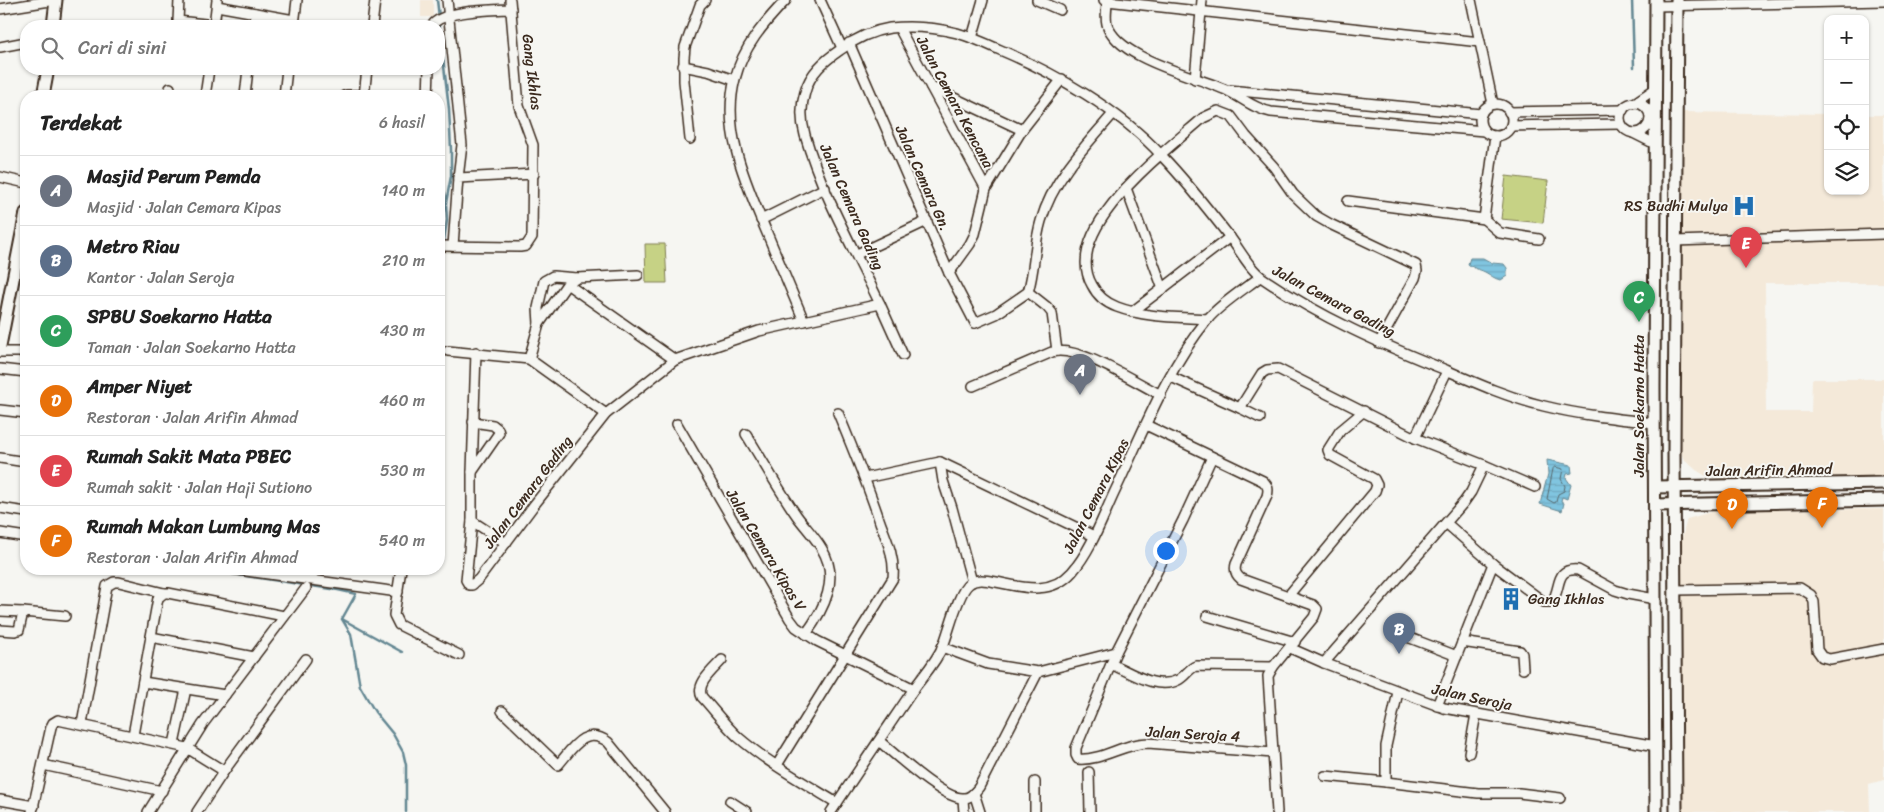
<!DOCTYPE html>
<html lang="id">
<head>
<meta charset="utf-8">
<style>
	:root { --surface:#fff; --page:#f6f6f6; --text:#222; --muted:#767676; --line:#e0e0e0; --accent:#1f6fb2 }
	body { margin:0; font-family:Sriracha,sans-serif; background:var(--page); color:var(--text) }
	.controls { position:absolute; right:15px; top:15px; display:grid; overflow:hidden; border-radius:10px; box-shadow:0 1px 4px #0004 }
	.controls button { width:45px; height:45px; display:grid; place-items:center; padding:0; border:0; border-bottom:1px solid var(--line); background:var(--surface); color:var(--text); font:25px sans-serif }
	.you { position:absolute; left:1165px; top:550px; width:18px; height:18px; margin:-12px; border:4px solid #fff; border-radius:50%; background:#1a73e8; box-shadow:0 0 0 8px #1a73e833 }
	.badge { display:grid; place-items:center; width:32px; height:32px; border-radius:50%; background:var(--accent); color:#fff; font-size:16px; font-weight:700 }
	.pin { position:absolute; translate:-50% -41px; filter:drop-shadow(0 1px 2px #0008) }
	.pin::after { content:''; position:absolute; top:26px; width:18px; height:15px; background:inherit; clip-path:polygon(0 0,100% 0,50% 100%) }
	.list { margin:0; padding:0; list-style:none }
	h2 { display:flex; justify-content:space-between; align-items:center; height:65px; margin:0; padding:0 20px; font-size:21px }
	h2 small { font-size:16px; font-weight:400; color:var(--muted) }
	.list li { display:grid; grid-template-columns:32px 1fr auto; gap:15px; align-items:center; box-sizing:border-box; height:70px; padding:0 20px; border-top:1px solid var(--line) }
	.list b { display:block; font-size:19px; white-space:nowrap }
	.list p { margin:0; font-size:16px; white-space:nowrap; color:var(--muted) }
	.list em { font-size:16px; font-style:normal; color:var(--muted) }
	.icon { flex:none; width:28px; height:28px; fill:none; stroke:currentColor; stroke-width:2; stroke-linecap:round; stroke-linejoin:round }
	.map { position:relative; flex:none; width:1884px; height:812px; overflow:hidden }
	.search { position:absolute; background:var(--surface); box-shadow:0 1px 4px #0004; left:20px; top:20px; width:425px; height:55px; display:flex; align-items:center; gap:12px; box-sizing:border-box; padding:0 18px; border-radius:20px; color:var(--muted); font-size:19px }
	.panel { position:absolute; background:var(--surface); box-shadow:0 1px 4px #0004; left:20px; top:90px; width:425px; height:485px; border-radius:20px }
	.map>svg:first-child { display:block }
	.built { fill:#f4e9d9 }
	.pitch { fill:#c6d285; stroke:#807e52 }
	.water { fill:url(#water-rules); stroke:#648792 }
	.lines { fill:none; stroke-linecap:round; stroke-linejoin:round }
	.shore { stroke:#57686c; stroke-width:1 }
	.stream { stroke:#648792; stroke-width:2.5 }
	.minor-casing { stroke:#3b2a1e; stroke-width:12 }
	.major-casing { stroke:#3b2a1e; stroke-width:15 }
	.minor { stroke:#f6f6f2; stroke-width:9 }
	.major { stroke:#f6f6f2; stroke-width:11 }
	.labels { text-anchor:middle; stroke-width:4; stroke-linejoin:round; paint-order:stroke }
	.street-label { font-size:15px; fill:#3b2a1e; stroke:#f6f6f2 }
	.poi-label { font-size:15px; fill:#3b2a1e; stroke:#f6f6f2; text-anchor:end }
</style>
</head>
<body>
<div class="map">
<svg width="1884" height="812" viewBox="0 0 1884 812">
	<defs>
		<pattern id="water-rules" width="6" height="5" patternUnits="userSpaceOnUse" patternTransform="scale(1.25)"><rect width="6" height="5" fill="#80c5e0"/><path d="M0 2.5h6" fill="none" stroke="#70a9c0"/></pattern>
	</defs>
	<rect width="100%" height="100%" fill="#f6f6f2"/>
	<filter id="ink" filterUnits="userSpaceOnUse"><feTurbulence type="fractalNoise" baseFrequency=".02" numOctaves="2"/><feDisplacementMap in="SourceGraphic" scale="10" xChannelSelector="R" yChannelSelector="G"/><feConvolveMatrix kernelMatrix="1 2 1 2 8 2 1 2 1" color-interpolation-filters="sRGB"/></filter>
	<g filter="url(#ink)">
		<g class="built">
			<rect x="421" y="0" width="12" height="17"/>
			<path d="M1679,112l149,2v77h37v-76h18l1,168h-119l1,129h45l1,-33h72v97l-167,2 -11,-2 -10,-6 -13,-12 -4,-11z"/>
			<path d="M1884,509v271l-15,4 1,28h-191l-1,-259 9,-34 31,-9z"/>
		</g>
		<g class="pitch">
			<path d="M1506,176l42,5 -5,42 -42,-4z"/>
			<path d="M645,244h20l2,39h-21z"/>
		</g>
		<g class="water">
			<path d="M1470,258h13l9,5 12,1 3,4v8l-6,4c-7,-1 -10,-5 -16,-8 -6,-3 -11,-3 -17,-8z"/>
			<path d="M1547,460l24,5 1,8 -5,1 -1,4 5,7 -4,14 -5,-2 -1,4 3,2 -2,8 -22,-7 8,-30z"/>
		</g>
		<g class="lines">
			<path class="shore" d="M1555,467l8,2 -2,10 4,7 -1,5 -6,3 -2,8 -2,1 -7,-4 6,-30z"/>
			<g class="stream">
				<path d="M437,0l2,17"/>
				<path d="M1632,0l2,67"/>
				<path d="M439,23l10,86 2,41v26l-5,27 1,17 -3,20"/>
				<path d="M439,261l1,-6"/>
				<path d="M200,569l138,21 18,4 -14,25 9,15 9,52 15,26 18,22 10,18 3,13v47"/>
				<path d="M342,619l60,33"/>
			</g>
			<defs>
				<g id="minor">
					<path d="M179,0l-1,21 36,4"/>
					<path d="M447,0l15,145 -4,33"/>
					<path d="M786,0c-22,23 -43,47 -51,79 -14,53 12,106 32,154 12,29 25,59 37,88"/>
					<path d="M820,0l22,48"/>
					<path d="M1037,0l23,10"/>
					<path d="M1104,0l3,1c0,7 -2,16 0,23 10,35 89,52 119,66 15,7 28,19 45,22l213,19"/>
					<path d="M1471,0l22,104"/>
					<path d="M1107,1l373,41"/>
					<path d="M217,6l77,14"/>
					<path d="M1656,6l228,-5"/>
					<path d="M0,9l56,-9"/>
					<path d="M294,25l3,-25"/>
					<path d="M214,26l3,-26"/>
					<path d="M254,26l1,-13"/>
					<path d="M372,26l3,-26"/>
					<path d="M432,26c8,-16 62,-16 79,-17"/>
					<path d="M899,28l87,161"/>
					<path d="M972,38l11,-38"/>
					<path d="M849,43l100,230 26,50 21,-9 32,-22c7,-23 6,-48 13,-71 12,-42 44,-75 72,-107"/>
					<path d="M0,47l26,-5"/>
					<path d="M683,66l25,5 26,9"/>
					<path d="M1195,79l7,-79"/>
					<path d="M931,87l91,43"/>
					<path d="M1229,90l252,24"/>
					<path d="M169,96l1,-8"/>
					<path d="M205,96l4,-27"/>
					<path d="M245,96l3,-27"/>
					<path d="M284,96l3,-27"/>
					<path d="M344,96l3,-1h17"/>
					<path d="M364,96l3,-27"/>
					<path d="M428,96l1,-27"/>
					<circle cx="1635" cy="118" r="15"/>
					<circle cx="1496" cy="120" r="16"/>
					<path d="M1633,104l22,-15"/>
					<path d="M1509,112l114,-2"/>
					<path d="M1511,126l110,-2"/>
					<path d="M1633,133l22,11"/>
					<path d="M690,139l-6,-58v-23l1,-11 15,-42 5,-5"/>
					<path d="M0,177l26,6"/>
					<path d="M1126,188l37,101"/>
					<path d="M1348,201l136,18 11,-83"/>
					<path d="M1484,219l16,14 39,6"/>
					<path d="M761,220l64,-32"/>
					<path d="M1675,241l209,-7"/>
					<path d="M439,246l81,1 6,-1 6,-9 1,-92 -14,-39 -9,-106"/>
					<path d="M453,246l5,-68 76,-4"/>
					<path d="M857,254l70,-33"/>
					<path d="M949,273l21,-29 5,-10 11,-45 36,-59 40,-51"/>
					<path d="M574,280l3,-2 61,-3"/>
					<path d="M1028,292l19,15 5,6 5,38"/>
					<path d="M880,304l23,51"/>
					<path d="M1132,312l98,-75"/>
					<path d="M1208,319c-30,-2 -62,-1 -91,-12 -11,-4 -20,-12 -25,-22 -32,-56 75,-135 111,-167l15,-7 13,5 15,20 28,31 19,27 23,22 14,8 86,41 1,6 -2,7 -36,65"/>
					<path d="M539,324l-1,-16 6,-27 9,-5 24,2"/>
					<path d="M448,351l81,8 77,55"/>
					<path d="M0,352h26"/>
					<path d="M476,352l-4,120v49l-6,59 3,5h3l7,-6 55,-74 72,-91 69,-54 84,-29 121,-27c-26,-55 -58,-110 -75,-169 -4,-14 -4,-30 0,-43 5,-19 19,-31 35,-42 15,-11 31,-19 50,-22 21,-2 47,0 67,5 14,4 28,10 41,16 57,24 122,61 164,107 24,25 46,53 67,80 11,14 21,34 35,43 56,38 119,66 182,91 32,14 64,28 98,36 36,9 74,13 110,17"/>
					<path d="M529,359l10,-35 28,-40 108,76"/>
					<path d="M0,369l26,3"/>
					<path d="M1171,377l69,31 22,-35 5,-3 11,-1 137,69 69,27 51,22"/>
					<path d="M973,386l79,-34c27,-7 83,30 109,43"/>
					<path d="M1240,408l20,10"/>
					<path d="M0,410l26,3"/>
					<path d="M677,424l113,195 6,8 21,14 97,48"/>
					<path d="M1146,425l117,56c5,5 6,8 4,15l-31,68c-2,7 0,11 5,15l72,26 4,4 -3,8 -41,50 -5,9 9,136"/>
					<path d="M746,434c17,27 32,55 51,82 8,11 18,21 25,33 18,30 2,60 -16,85"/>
					<path d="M1415,438l32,-67"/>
					<path d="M1212,457l-29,63 -67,132 -40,96v7l2,4c24,2 46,-16 70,-16l125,10"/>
					<path d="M0,458l26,4"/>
					<path d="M940,462l3,19 9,27 20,74"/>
					<path d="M472,472l27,-39 -1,-4 -5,-4 -20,-3"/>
					<path d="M865,478l75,-16 154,74"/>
					<path d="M0,508l26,4"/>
					<path d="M472,521l34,22"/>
					<path d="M1446,523l47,41 51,38h8c10,-15 2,-34 26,-32l37,20 13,4 27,5"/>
					<path d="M0,533l26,4"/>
					<path d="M232,569l166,23"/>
					<path d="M401,569l-7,46 5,10 60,30"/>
					<path d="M1676,590l124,-2 11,7 3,7 3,48 5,7 8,2 54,-10"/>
					<path d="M1288,596l87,-105 2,-6 -3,-6 -44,-24 -2,-5 12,-19 24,-20"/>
					<path d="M0,611l23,1"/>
					<path d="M1207,616l88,26"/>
					<path d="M0,630l15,1 4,-1 4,-18 42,4"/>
					<path d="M151,637l103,20"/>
					<path d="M1410,638l47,18"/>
					<path d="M1462,642l58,9 2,3 1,15"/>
					<path d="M942,647l46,17 50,8 78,-20"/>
					<path d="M1290,648l34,15 120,45 212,38"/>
					<path d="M722,660c-8,9 -27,24 -20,37 12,13 23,28 36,40 30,26 66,46 99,66"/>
					<path d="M1324,663l140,-161 7,-10 13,-27"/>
					<path d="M1111,664c19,8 46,27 67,16 7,-3 10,-11 18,-14l77,1"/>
					<path d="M143,682l82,13"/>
					<path d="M1437,706l56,-142"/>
					<path d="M502,711l56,54c14,-16 27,-40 50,-23l57,70"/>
					<path d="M82,724l25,-138 7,-4h5l45,11"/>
					<path d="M133,735l25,-137 6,-5h4l116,23"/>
					<path d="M879,741c16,13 65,59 85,57 7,0 11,-6 15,-11l59,-115"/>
					<path d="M174,744l12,-55"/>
					<path d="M1469,753l7,-39"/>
					<path d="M43,765l119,26"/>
					<path d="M777,765l116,-187c2,-20 -6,-38 -13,-56 -12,-37 -27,-73 -42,-109"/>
					<path d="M1089,772l1,40"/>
					<path d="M1325,776l61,6v-36l12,-54"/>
					<path d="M1035,782v30"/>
					<path d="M1386,782l92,11h41l41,5"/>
					<path d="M974,793l6,19"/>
					<path d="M963,799l1,13"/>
					<path d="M0,800l34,6"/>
					<path d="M730,801l17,11"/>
					<path d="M32,812l19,-85 2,-4 5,-3 129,28 37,23"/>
					<path d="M148,812l55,-88 103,-136"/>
					<path d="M197,812l27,-41 82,-112"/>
					<path d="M831,812c27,-41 55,-82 82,-122 10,-14 23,-28 30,-44 6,-14 15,-54 26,-62 19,-16 70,25 103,-12 20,-23 31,-56 44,-83 27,-57 51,-120 91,-169 12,-15 37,-31 53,-43"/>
				</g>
				<g id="major">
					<path d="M53,26l3,-26"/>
					<path d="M43,96l5,-27"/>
					<path d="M0,346l26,-133"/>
					<path d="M1655,487l229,-4"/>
					<path d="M1655,505l229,-5"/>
					<path d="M1656,812l-2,-425 2,-387"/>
					<path d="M1676,812l-2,-361 3,-451"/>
				</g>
			</defs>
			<use href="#minor" class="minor-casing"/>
			<use href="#major" class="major-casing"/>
			<use href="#minor" class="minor"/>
			<use href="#major" class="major"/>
		</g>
	</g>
	<defs>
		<symbol id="hospital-bare" viewBox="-9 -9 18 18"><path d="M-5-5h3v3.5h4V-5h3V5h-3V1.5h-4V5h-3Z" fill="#1f6fb2" stroke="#f6f6f2" stroke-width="2.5" paint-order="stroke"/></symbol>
		<symbol id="building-bare" viewBox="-9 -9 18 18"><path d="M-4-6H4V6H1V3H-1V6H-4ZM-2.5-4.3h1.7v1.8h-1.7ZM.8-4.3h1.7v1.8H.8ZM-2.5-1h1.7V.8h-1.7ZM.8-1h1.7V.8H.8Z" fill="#1f6fb2" stroke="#f6f6f2" stroke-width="2.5" paint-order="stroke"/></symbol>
	</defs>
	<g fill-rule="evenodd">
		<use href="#hospital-bare" x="1728" y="190" width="32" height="32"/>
		<use href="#building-bare" x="1495" y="583" width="32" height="32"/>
	</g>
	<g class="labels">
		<g class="street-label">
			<text transform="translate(532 72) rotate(83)" y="5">Gang Ikhlas</text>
			<text transform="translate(955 102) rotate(62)" y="5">Jalan Cemara Kencana</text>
			<text transform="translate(923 178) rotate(66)" y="5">Jalan Cemara Gn.</text>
			<text transform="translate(852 207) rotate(66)" y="5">Jalan Cemara Gading</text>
			<text transform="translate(1334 301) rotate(28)" y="5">Jalan Cemara Gading</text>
			<text transform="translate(1639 406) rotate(-90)" y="5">Jalan Soekarno Hatta</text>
			<text transform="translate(1769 470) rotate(-1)" y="5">Jalan Arifin Ahmad</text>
			<text transform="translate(528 492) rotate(-53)" y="5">Jalan Cemara Gading</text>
			<text transform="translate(1096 496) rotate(-63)" y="5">Jalan Cemara Kipas</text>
			<text transform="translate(766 550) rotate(59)" y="5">Jalan Cemara Kipas V</text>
			<text transform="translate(1472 697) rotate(12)" y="5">Jalan Seroja</text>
			<text transform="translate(1193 734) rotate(3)" y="5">Jalan Seroja 4</text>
		</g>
		<g class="poi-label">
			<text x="1728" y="211">RS Budhi Mulya</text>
			<text x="1528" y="604" text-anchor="start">Gang Ikhlas</text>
		</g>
	</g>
</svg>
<div class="controls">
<button>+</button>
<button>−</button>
<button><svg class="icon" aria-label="locate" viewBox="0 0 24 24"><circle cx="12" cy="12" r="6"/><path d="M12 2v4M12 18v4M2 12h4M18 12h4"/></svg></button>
<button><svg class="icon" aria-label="layers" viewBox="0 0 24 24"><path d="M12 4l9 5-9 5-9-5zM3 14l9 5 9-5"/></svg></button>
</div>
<div class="you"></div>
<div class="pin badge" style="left:1080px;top:395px;background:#6b7280">A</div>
<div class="pin badge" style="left:1399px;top:654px;background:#5c6f8a">B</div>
<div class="pin badge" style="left:1639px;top:322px;background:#2e9e5b">C</div>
<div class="pin badge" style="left:1732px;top:529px;background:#e8710a">D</div>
<div class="pin badge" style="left:1746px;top:268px;background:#e0444e">E</div>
<div class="pin badge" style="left:1822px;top:528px;background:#e8710a">F</div>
<div class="search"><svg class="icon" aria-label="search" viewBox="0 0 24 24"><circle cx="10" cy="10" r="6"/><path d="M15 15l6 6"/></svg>Cari di sini</div>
<section class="panel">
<h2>Terdekat<small>6 hasil</small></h2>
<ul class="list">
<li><span class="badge" style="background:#6b7280">A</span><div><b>Masjid Perum Pemda</b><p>Masjid · Jalan Cemara Kipas</p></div><em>140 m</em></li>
<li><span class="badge" style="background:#5c6f8a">B</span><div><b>Metro Riau</b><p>Kantor · Jalan Seroja</p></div><em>210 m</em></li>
<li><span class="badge" style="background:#2e9e5b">C</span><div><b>SPBU Soekarno Hatta</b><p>Taman · Jalan Soekarno Hatta</p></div><em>430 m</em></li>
<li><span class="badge" style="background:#e8710a">D</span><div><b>Amper Niyet</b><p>Restoran · Jalan Arifin Ahmad</p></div><em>460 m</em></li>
<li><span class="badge" style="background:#e0444e">E</span><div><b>Rumah Sakit Mata PBEC</b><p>Rumah sakit · Jalan Haji Sutiono</p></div><em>530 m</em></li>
<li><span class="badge" style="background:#e8710a">F</span><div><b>Rumah Makan Lumbung Mas</b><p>Restoran · Jalan Arifin Ahmad</p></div><em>540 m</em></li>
</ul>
</section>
</div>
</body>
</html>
